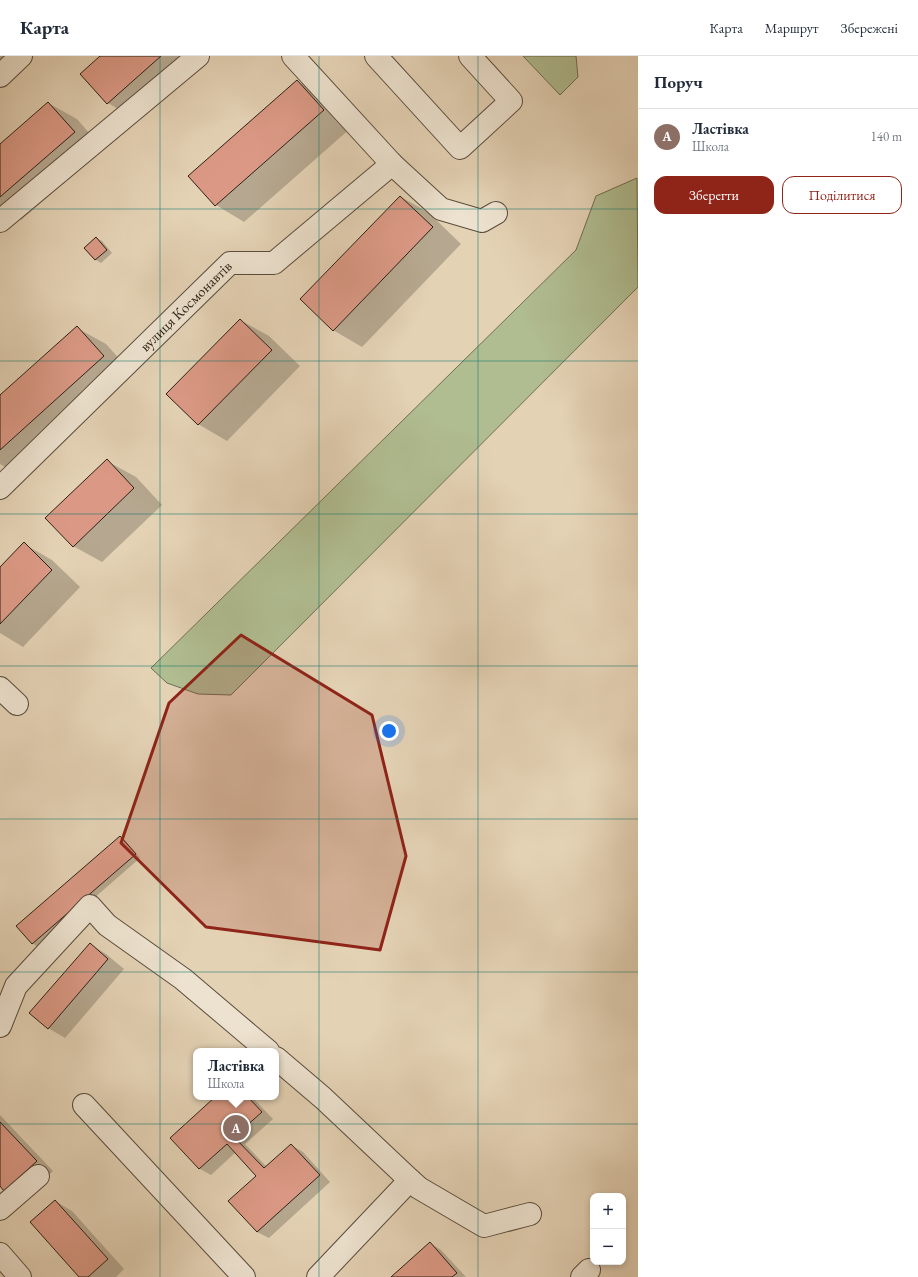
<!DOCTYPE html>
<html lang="uk">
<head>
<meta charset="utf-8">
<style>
	:root { --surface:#fff; --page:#f2f2f3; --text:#1f2937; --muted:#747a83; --line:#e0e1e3; --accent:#8f2418 }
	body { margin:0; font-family:"EB Garamond",serif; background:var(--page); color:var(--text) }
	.controls { position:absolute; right:12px; bottom:12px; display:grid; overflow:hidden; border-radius:8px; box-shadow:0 2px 6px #0003 }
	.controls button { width:36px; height:36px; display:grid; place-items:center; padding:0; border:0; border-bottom:1px solid var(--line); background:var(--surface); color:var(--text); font:20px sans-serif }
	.you { position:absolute; left:389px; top:675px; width:14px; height:14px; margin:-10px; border:3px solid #fff; border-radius:50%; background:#1a73e8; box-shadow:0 0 0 6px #1a73e833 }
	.badge { display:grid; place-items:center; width:26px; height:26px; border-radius:50%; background:var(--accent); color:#fff; font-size:13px; font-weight:700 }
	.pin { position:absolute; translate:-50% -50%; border:2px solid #fff; box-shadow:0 1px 4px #0006 }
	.popup { position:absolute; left:193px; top:992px; width:86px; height:52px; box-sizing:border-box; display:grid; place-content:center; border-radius:8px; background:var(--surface); filter:drop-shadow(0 1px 3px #0005); font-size:13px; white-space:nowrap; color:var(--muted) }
	.popup b { font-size:15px; color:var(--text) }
	.popup::after { content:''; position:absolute; left:50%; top:100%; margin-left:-8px; border:8px solid transparent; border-top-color:var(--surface) }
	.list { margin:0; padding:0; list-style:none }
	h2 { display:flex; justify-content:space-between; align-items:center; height:52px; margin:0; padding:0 16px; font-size:17px }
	h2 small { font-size:13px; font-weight:400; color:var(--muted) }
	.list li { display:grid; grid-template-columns:26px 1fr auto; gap:12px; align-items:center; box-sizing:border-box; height:56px; padding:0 16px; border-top:1px solid var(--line) }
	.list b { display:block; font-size:15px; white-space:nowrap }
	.list p { margin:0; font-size:13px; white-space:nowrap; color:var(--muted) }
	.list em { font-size:13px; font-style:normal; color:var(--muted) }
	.actions { display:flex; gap:8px; padding:12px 16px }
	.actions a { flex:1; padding:9px 0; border:1px solid var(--accent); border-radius:12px; text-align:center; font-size:14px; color:var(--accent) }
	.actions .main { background:var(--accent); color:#fff }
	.map { position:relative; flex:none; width:638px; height:1221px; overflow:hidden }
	header { display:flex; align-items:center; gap:24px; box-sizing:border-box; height:56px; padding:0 20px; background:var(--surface); border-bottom:1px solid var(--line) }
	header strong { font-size:19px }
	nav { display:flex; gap:22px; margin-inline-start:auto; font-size:14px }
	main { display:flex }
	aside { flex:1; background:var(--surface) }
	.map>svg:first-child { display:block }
	.green { fill:#b0bd91; stroke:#6e6e53 }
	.shadow { fill:#0003 }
	.building { fill:#db9985; stroke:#2c2015 }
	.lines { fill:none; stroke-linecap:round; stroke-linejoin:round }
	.minor-casing { stroke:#5a4c3d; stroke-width:24 }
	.minor { stroke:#ede2cf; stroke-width:22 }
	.marked { fill:#8f2418; fill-opacity:0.2; stroke:#8f2418; stroke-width:3; stroke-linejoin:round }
	.grid { fill:none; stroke:#0f766e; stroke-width:1; stroke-opacity:0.55 }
	.labels { text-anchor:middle; stroke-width:4; stroke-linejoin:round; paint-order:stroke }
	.street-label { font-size:15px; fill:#2c2015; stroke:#ede2cf }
</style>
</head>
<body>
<header>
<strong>Карта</strong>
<nav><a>Карта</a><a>Маршрут</a><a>Збережені</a></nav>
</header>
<main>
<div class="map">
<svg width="638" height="1221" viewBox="0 0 638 1221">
	<rect width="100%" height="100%" fill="#e4d2b5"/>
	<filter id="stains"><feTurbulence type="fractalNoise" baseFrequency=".005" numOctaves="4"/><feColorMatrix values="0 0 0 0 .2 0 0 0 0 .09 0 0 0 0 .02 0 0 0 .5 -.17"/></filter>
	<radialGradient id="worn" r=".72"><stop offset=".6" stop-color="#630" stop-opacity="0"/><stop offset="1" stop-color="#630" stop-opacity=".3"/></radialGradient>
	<g class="green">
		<path d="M523,0h53l2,21 -18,18z"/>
		<path d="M637,122l1,109 -407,408 -33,-1 -31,-11 -16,-15 425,-418 20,-54z"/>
	</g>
	<g class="shadow">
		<path d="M0,0h31l-31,28z"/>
		<path d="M102,0h106l-71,64 -29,-17 -26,-29z"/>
		<path d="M297,25l28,17 27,29 -108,95 -28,-17z"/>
		<path d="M48,47l29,16 26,30 -82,71 -21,-12v-63z"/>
		<path d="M401,141l28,16 32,31 -99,103 -29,-17z"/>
		<path d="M96,182l6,3 10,12 -11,10 -5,-3 -11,-12z"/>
		<path d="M240,264l29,16 31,30 -73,75 -29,-17z"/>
		<path d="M77,272l29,16 26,29 -113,102 -19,-11v-67z"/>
		<path d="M107,405l29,16 26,28 -60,57 -29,-16z"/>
		<path d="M24,488l28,16 28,27 -57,60 -23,-14v-64z"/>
		<path d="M120,781l5,3 15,18 -102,89 -6,-4z"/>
		<path d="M90,888l16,10 18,15 -59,69 -17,-10z"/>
		<path d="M217,1041h35l21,22 -28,25 22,23 24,-22 12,7 27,30 -61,56 -12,-6v-56l-21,-24 -25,23 -11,-6 -28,-31z"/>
		<path d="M0,1059l53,56 -31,29 -17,-10 -5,-5z"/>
		<path d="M55,1145l17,10 52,58 -8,8h-35z"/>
		<path d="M430,1187l11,7 25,27h-74z"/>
	</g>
	<g class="building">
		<path d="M100,0h61l-54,48 -27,-30z"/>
		<path d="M297,24l27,30 -109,96 -27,-30z"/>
		<path d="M48,46l27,30 -75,65v-53z"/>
		<path d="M400,140l33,31 -100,104 -33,-32z"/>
		<path d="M96,181l11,13 -12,10 -11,-12z"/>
		<path d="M240,263l32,31 -74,75 -32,-31z"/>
		<path d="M77,270l27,30 -104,94v-55z"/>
		<path d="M107,403l27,29 -61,59 -28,-29z"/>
		<path d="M24,486l28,28 -52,54v-57z"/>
		<path d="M120,780l16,18 -104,90 -16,-18z"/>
		<path d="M90,887l18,16 -60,70 -19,-16z"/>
		<path d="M215,1041h33l14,15 -28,25 30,31 27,-24 29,31 -63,57 -29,-31 28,-25 -29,-32 -28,25 -29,-31z"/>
		<path d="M0,1066l37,39 -33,30 -4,-5z"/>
		<path d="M55,1144l53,59 -20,18h-9l-49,-55z"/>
		<path d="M430,1186l27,31 -5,4h-61z"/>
	</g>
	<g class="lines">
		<defs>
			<g id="minor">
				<path d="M293,0l99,108 49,45 41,12 14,-8"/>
				<path d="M376,0l84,92 51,-47 -41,-45"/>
				<path d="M0,20l21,-20"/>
				<path d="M0,165l198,-165"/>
				<path id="s1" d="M0,432l230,-225h44l118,-99"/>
				<path d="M0,632l17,16"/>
				<path d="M0,970l16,-40 74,-80 17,19 76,54 85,72"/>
				<path d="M276,1002l47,40 87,82 9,8 65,38 46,-12"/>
				<path d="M84,1049l160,172"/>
				<path d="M0,1153l38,-33"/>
				<path d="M0,1198l20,23"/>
				<path d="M318,1221l92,-97"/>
				<path d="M582,1221l7,-7"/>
			</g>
		</defs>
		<use href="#minor" class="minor-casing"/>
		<use href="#minor" class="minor"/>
	</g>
	<path class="marked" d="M241,579l131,80 34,141 -26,94 -174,-23 -85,-84 48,-140z"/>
	<path class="grid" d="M160,0v1221M319,0v1221M478,0v1221M0,153h638M0,305h638M0,458h638M0,610h638M0,763h638M0,916h638M0,1068h638"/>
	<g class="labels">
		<g class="street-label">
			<text dy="5" stroke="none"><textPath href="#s1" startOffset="260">вулиця Космонавтів</textPath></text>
		</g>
	</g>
	<rect width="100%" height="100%" filter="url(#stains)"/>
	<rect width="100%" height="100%" fill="url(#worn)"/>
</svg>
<div class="controls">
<button>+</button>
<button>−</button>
</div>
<div class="you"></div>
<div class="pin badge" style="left:236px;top:1072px;background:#8d6e63">A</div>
<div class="popup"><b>Ластівка</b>Школа</div>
</div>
<aside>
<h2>Поруч<small></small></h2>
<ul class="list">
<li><span class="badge" style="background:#8d6e63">A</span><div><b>Ластівка</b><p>Школа</p></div><em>140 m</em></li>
</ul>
<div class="actions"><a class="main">Зберегти</a><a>Поділитися</a></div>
</aside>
</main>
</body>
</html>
